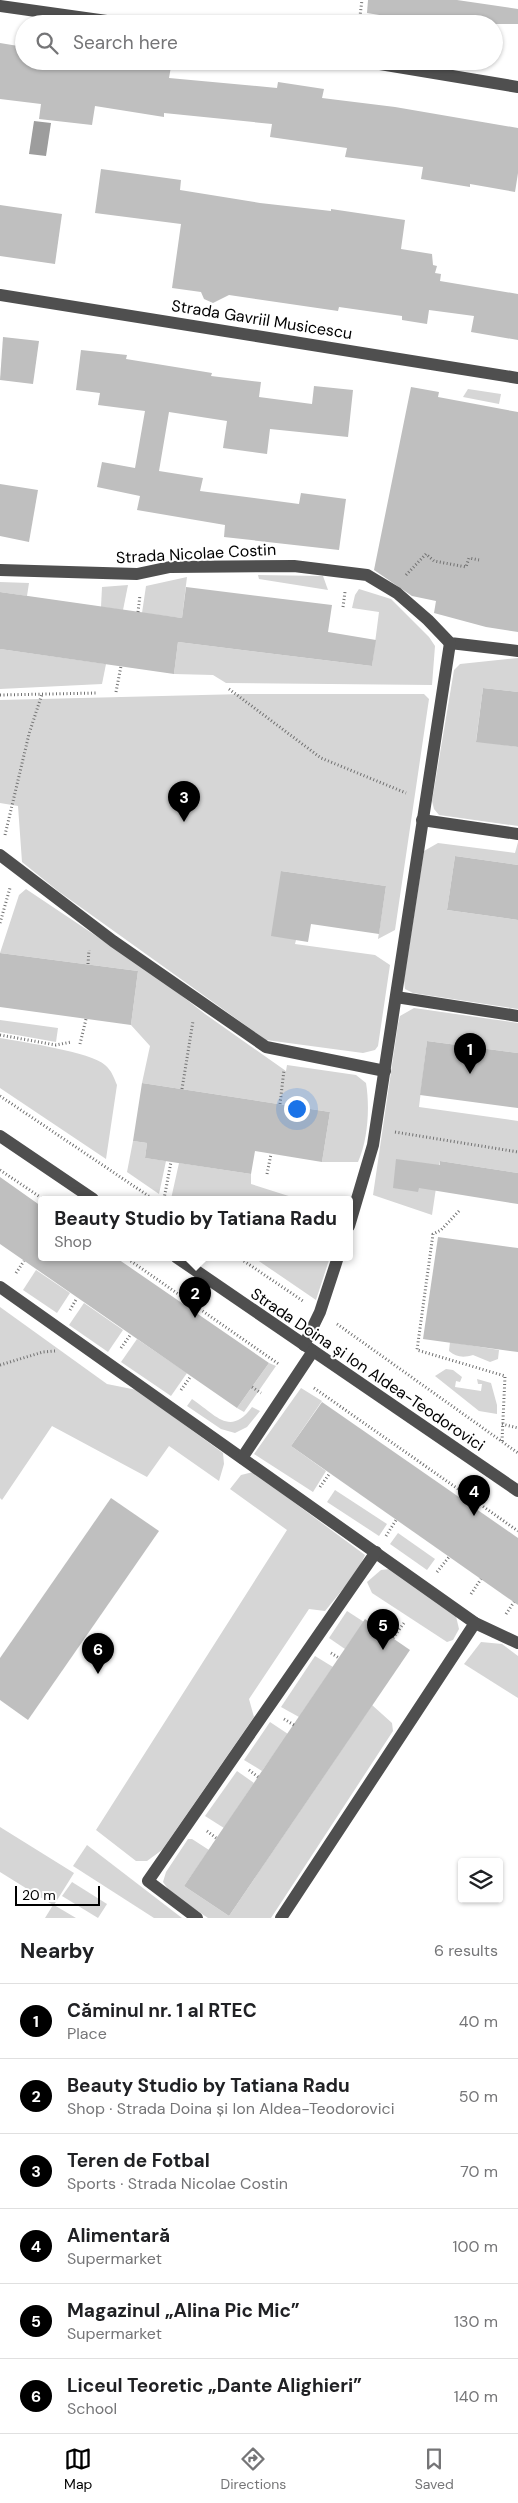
<!DOCTYPE html>
<html lang="en">
<head>
<meta charset="utf-8">
<style>
	:root { --surface:#fff; --page:#f2f2f2; --text:#202124; --muted:#757577; --line:#e0e0e0; --accent:#000 }
	body { margin:0; font-family:"DM Sans",sans-serif; background:var(--page); color:var(--text) }
	.controls { position:absolute; right:15px; bottom:15px; display:grid; overflow:hidden; border-radius:5px; box-shadow:0 1px 4px #0004 }
	.controls button { width:45px; height:45px; display:grid; place-items:center; padding:0; border:0; border-bottom:1px solid var(--line); background:var(--surface); color:var(--text); font:25px sans-serif }
	.scale { position:absolute; left:15px; bottom:12px; width:85px; box-sizing:border-box; padding-left:5px; border:2px solid #000; border-top:0; font-size:14px; line-height:18px; white-space:nowrap; color:#000; -webkit-text-stroke:4px #fff; paint-order:stroke }
	.you { position:absolute; left:296px; top:1108px; width:18px; height:18px; margin:-12px; border:4px solid #fff; border-radius:50%; background:#1a73e8; box-shadow:0 0 0 8px #1a73e833 }
	.badge { display:grid; place-items:center; width:32px; height:32px; border-radius:50%; background:var(--accent); color:#fff; font-size:16px; font-weight:700 }
	.pin { position:absolute; translate:-50% -41px; filter:drop-shadow(0 1px 2px #0008) }
	.pin::after { content:''; position:absolute; top:26px; width:18px; height:15px; background:inherit; clip-path:polygon(0 0,100% 0,50% 100%) }
	.popup { position:absolute; left:38px; top:1196px; width:315px; height:65px; box-sizing:border-box; display:grid; place-content:center; border-radius:5px; background:var(--surface); filter:drop-shadow(0 1px 4px #0005); font-size:16px; white-space:nowrap; color:var(--muted) }
	.popup b { font-size:19px; color:var(--text) }
	.popup::after { content:''; position:absolute; left:50%; top:100%; margin-left:-10px; border:10px solid transparent; border-top-color:var(--surface) }
	.list { margin:0; padding:0; list-style:none }
	h2 { display:flex; justify-content:space-between; align-items:center; height:65px; margin:0; padding:0 20px; font-size:21px }
	h2 small { font-size:16px; font-weight:400; color:var(--muted) }
	.list li { display:grid; grid-template-columns:32px 1fr auto; gap:15px; align-items:center; box-sizing:border-box; height:75px; padding:0 20px; border-top:1px solid var(--line) }
	.list b { display:block; font-size:19px; white-space:nowrap }
	.list p { margin:0; font-size:16px; white-space:nowrap; color:var(--muted) }
	.list em { font-size:16px; font-style:normal; color:var(--muted) }
	.icon { flex:none; width:28px; height:28px; fill:none; stroke:currentColor; stroke-width:2; stroke-linecap:round; stroke-linejoin:round }
	.map { position:relative; flex:none; width:518px; height:1918px; overflow:hidden }
	.search { position:absolute; background:var(--surface); box-shadow:0 1px 4px #0004; left:15px; right:15px; top:15px; height:55px; display:flex; align-items:center; gap:12px; box-sizing:border-box; padding:0 18px; border-radius:28px; color:var(--muted); font-size:19px }
	.sheet { height:515px; background:var(--surface) }
	nav { display:flex; justify-content:space-around; align-items:center; box-sizing:border-box; height:70px; border-top:1px solid var(--line); background:var(--surface); font-size:14px; color:var(--muted) }
	nav a { display:grid; justify-items:center; gap:2px }
	nav .on { color:var(--accent) }
	.map>svg:first-child { display:block }
	.green { fill:#d6d6d6 }
	.water { fill:#9d9d9d }
	.building { fill:#bfbfbf }
	.lines { fill:none; stroke-linecap:round; stroke-linejoin:round }
	.path { stroke:#717171; stroke-width:3; stroke-dasharray:1 2.5; stroke-linecap:butt }
	.minor { stroke:#4f4f4f; stroke-width:12 }
	.labels { text-anchor:middle; stroke-width:4; stroke-linejoin:round; paint-order:stroke }
	.street-label { font-size:16px; fill:#000; stroke:#fff }
</style>
</head>
<body>
<div class="map">
<svg width="518" height="1918" viewBox="0 0 518 1918">
	<rect width="100%" height="100%" fill="#fff"/>
	<g class="green">
		<path d="M468,389l33,5 -2,10 -36,-7z"/>
		<path d="M258,575l65,1 5,14 -69,-11z"/>
		<path d="M187,577l-5,41 -40,-5 4,-27z"/>
		<path d="M0,582l29,1 -2,13 -27,-4z"/>
		<path d="M128,585l-5,25 -22,-3 1,-20z"/>
		<path d="M359,589l32,10 38,38 6,9 -3,39 -206,-2 -13,-8 -39,-1 4,-32 194,24 7,-54 -27,-4 3,-13z"/>
		<path d="M0,649l106,15 -4,20 -102,5z"/>
		<path d="M518,658v34l-35,-4 -7,53 42,6v79l-79,-11 -5,-6 -2,-8 22,-131 6,-6z"/>
		<path d="M243,694h181l5,5 -34,231 -17,9 8,-53 -105,-15 15,69 -1,4 80,11 15,10 -12,81 -3,4 -12,3 -97,-13 -208,-149 -36,-29 -4,-56 -18,-3v-103z"/>
		<path d="M518,842v23l-63,-9 -8,54 71,10v89l-105,-16 -8,-4 -1,-9 20,-129 14,-8 77,10z"/>
		<path d="M26,889l133,89 46,36 81,57 1,-6 69,10 10,8c4,24 2,57 -8,79h-36l8,-50 -188,-29 8,-37 -19,-21 7,-54 -138,-18 19,-58z"/>
		<path d="M414,1008l104,15v30l-91,-12 -8,66 99,14v52l-78,-12 -8,54 -59,-20 25,-171 2,-8z"/>
		<path d="M0,1020l58,8 -2,14 -56,-10z"/>
		<path d="M0,1038c22,4 91,14 105,27 7,6 9,13 12,20l-11,74 -106,-71z"/>
		<path d="M133,1141l14,2 -2,15 21,3 -7,33 -32,-22z"/>
		<path d="M179,1163l72,11v10l47,15h-127z"/>
		<path d="M253,1257h77l-14,43z"/>
		<path d="M36,1270l34,23 -13,20 -34,-23z"/>
		<path d="M84,1303l39,27 -15,22 -39,-27z"/>
		<path d="M0,1307l107,77 30,6 86,63 1,11 -5,17 -50,-35 -22,31 -95,-51 -50,74 -2,-2z"/>
		<path d="M137,1339l50,34 -16,23 -50,-34z"/>
		<path d="M450,1342l49,8 -1,9 -8,3 -17,-7c-10,3 -17,2 -24,-4z"/>
		<path d="M269,1363l7,3 -32,46 -7,-4z"/>
		<path d="M446,1369l7,1 9,7 -2,5 -4,-1 -1,6 26,4 1,-7h-4l-1,-5 14,4 6,22v9l-18,-3 -44,-35z"/>
		<path d="M301,1388l21,13 -31,45 35,25 -13,21 -59,-38z"/>
		<path d="M192,1399c24,16 38,38 60,8l8,4 -13,16 -12,6 -14,-4 -34,-23z"/>
		<path d="M253,1472l112,83 -8,17 -32,39 -16,-2 -60,90 5,18 -92,133 -15,11h-11l-40,-31 191,-300 -57,-41 11,-14z"/>
		<path d="M335,1490l52,34 -8,12 -52,-34z"/>
		<path d="M398,1533l37,26 -8,11 -37,-26z"/>
		<path d="M390,1569l65,43 4,17 -6,11 -6,2 -75,-49 -5,-11 14,-12z"/>
		<path d="M347,1611l17,11 -19,27 -16,-11z"/>
		<path d="M481,1642l21,2 16,12v42l-54,-34z"/>
		<path d="M315,1656l18,11 -34,50 -18,-10z"/>
		<path d="M372,1705l20,18 1,8 -122,187h-63l-37,-25 -8,-11 3,-10 22,-33h4l17,11 -25,36 45,30z"/>
		<path d="M270,1722l18,12 -26,37 -18,-11z"/>
		<path d="M237,1771l17,12 -30,45 -19,-12z"/>
		<path d="M0,1827l74,46 -20,32 22,13h-31l8,-13 -53,-33z"/>
		<path d="M87,1845l95,73h-28l-81,-52z"/>
		<path d="M72,1882l35,22 -9,14 -36,-22z"/>
	</g>
	<path class="water" d="M34,121l17,2 -5,33 -17,-2z"/>
	<g class="building">
		<path d="M368,0h89l61,9v15h-83l-68,-11z"/>
		<path d="M0,43l24,4v14h53l49,7 1,-7h45l-3,17 108,10 1,-6 46,7 -2,9 73,9 123,21v45l-3,19 -45,-8v3l-49,-8 2,-12 -78,-10 2,-9 -77,-11 2,-13 -108,-11v4l-69,-11 -3,19 -53,-6 2,-15 -41,-5z"/>
		<path d="M101,169l80,11 -1,10 80,13 71,8v-2l74,11 -4,29 31,5 1,11 4,1 -2,7 6,1 -1,7 78,13v46l-47,-8 3,-16 -45,-6 -2,14 -25,-4v-4l-63,-9 -1,4 -109,-16 -16,8 -9,-4 -3,-7 -29,-4 9,-64 -86,-11z"/>
		<path d="M0,205l62,9 -7,50 -55,-8z"/>
		<path d="M3,337l36,4 -6,43 -33,-4z"/>
		<path d="M81,350l46,5 -1,4 86,14 -1,3 50,6 -2,15 53,7 2,-18 39,4 -5,47 -78,-8 -3,25 -44,-6 4,-27 -58,-9 -10,59 44,7 -3,13 99,13 2,-11 45,6 -7,51 -115,-13 1,-12 -88,-15 3,-14 -43,-9 5,-25 33,6 10,-57 -47,-6 2,-12 -24,-3z"/>
		<path d="M411,387l28,5 -1,5 80,15v220l-32,-5 -52,-14 2,-12 -24,-5 -38,-26z"/>
		<path d="M0,484l38,6 -9,52 -29,-6z"/>
		<path d="M186,587l146,18 -4,27 48,8 -4,26 -194,-24 -4,32 -174,-25v-57l182,26z"/>
		<path d="M483,688l35,4v55l-42,-5z"/>
		<path d="M455,856l63,9v55l-71,-10z"/>
		<path d="M281,871l105,15 -7,48 -68,-10 -3,18 -37,-6z"/>
		<path d="M0,953l138,18 -7,54 -131,-18z"/>
		<path d="M427,1041l91,12v55l-98,-13z"/>
		<path d="M142,1083l188,29 -8,50 -67,-11 -4,23 -106,-16 2,-15 -14,-2z"/>
		<path d="M396,1159l44,6v-4l78,12v31l-99,-16 -1,4 -25,-4z"/>
		<path d="M0,1177l41,29v51h74l154,106 -32,45 -237,-164z"/>
		<path d="M438,1237l80,11v104l-95,-13z"/>
		<path d="M322,1402l196,136v67l-227,-159z"/>
		<path d="M111,1498l48,33 -131,189 -28,-20v-42z"/>
		<path d="M365,1619l45,31 -181,266 -45,-30z"/>
	</g>
	<g class="lines">
		<g class="path">
			<path d="M359,24l3,-24"/>
			<path d="M406,575l20,-21 8,7 32,6 3,-9 10,2"/>
			<path d="M343,607l2,-15"/>
			<path d="M138,612l2,-17"/>
			<path d="M229,689l92,69 85,35"/>
			<path d="M116,692l5,-26"/>
			<path d="M0,695l98,-2"/>
			<path d="M5,835l24,-101 13,-40"/>
			<path d="M0,923l10,-35"/>
			<path d="M88,964l1,-14"/>
			<path d="M0,1035l56,10 15,-3"/>
			<path d="M80,1044l6,-25"/>
			<path d="M182,1089l11,-68"/>
			<path d="M0,1096l153,103"/>
			<path d="M280,1104l4,-34"/>
			<path d="M395,1132l123,20"/>
			<path d="M0,1170l43,29"/>
			<path d="M267,1174l4,-20"/>
			<path d="M164,1199l7,-37"/>
			<path d="M459,1211l-18,19 -8,4 -16,116 88,26 -3,65"/>
			<path d="M125,1257l155,108"/>
			<path d="M238,1257l65,44"/>
			<path d="M16,1273l8,-12"/>
			<path d="M70,1310l7,-12"/>
			<path d="M337,1324l181,129"/>
			<path d="M121,1348l10,-14"/>
			<path d="M0,1365l43,-13 12,-1"/>
			<path d="M252,1387l9,6"/>
			<path d="M314,1388l204,143"/>
			<path d="M181,1390l10,-14"/>
			<path d="M502,1424l16,4"/>
			<path d="M320,1487l10,-14"/>
			<path d="M386,1536l10,-16"/>
			<path d="M437,1572l12,-15"/>
			<path d="M471,1594l10,-15"/>
			<path d="M506,1614l8,-12"/>
			<path d="M393,1638l11,-15"/>
			<path d="M331,1653l8,5"/>
			<path d="M284,1719l10,6"/>
			<path d="M249,1770l9,7"/>
			<path d="M207,1831l9,7"/>
		</g>
		<g class="minor">
			<path d="M0,6l128,18"/>
			<path d="M362,61l156,26"/>
			<path d="M0,295l518,83"/>
			<path d="M0,570l137,4 33,-7 124,-1 73,9 30,18 31,27 22,23 68,8"/>
			<path d="M422,820l96,14"/>
			<path d="M0,855l113,86 153,106 119,24"/>
			<path d="M396,997l122,19"/>
			<path d="M0,1136l93,63"/>
			<path d="M349,1226l24,-81 77,-502"/>
			<path d="M176,1257l342,234"/>
			<path d="M0,1287l475,336 43,20"/>
			<path d="M304,1345l16,-33 18,-55"/>
			<path d="M242,1458l71,-107"/>
			<path d="M197,1918l-49,-37 228,-329"/>
			<path d="M281,1918l194,-295"/>
		</g>
	</g>
	<g class="labels">
		<g class="street-label">
			<text transform="translate(262 319) rotate(9)" y="6">Strada Gavriil Musicescu</text>
			<text transform="translate(196 553) rotate(-3)" y="6">Strada Nicolae Costin</text>
			<text transform="translate(368 1369) rotate(34)" y="6">Strada Doina și Ion Aldea-Teodorovici</text>
		</g>
	</g>
</svg>
<div class="controls">
<button><svg class="icon" aria-label="layers" viewBox="0 0 24 24"><path d="M12 4l9 5-9 5-9-5zM3 14l9 5 9-5"/></svg></button>
</div>
<div class="scale">20 m</div>
<div class="you"></div>
<div class="pin badge" style="left:470px;top:1074px">1</div>
<div class="pin badge" style="left:195px;top:1318px">2</div>
<div class="popup"><b>Beauty Studio by Tatiana Radu</b>Shop</div>
<div class="pin badge" style="left:184px;top:822px">3</div>
<div class="pin badge" style="left:474px;top:1516px">4</div>
<div class="pin badge" style="left:383px;top:1650px">5</div>
<div class="pin badge" style="left:98px;top:1674px">6</div>
<div class="search"><svg class="icon" aria-label="search" viewBox="0 0 24 24"><circle cx="10" cy="10" r="6"/><path d="M15 15l6 6"/></svg>Search here</div>
</div>
<section class="sheet">
<h2>Nearby<small>6 results</small></h2>
<ul class="list">
<li><span class="badge">1</span><div><b>Căminul nr. 1 al RTEC</b><p>Place</p></div><em>40 m</em></li>
<li><span class="badge">2</span><div><b>Beauty Studio by Tatiana Radu</b><p>Shop · Strada Doina și Ion Aldea-Teodorovici</p></div><em>50 m</em></li>
<li><span class="badge">3</span><div><b>Teren de Fotbal</b><p>Sports · Strada Nicolae Costin</p></div><em>70 m</em></li>
<li><span class="badge">4</span><div><b>Alimentară</b><p>Supermarket</p></div><em>100 m</em></li>
<li><span class="badge">5</span><div><b>Magazinul „Alina Pic Mic”</b><p>Supermarket</p></div><em>130 m</em></li>
<li><span class="badge">6</span><div><b>Liceul Teoretic „Dante Alighieri”</b><p>School</p></div><em>140 m</em></li>
</ul>
</section>
<nav>
<a class="on"><svg class="icon" aria-label="map" viewBox="0 0 24 24"><path d="M3 6l6-2 6 2 6-2v14l-6 2-6-2-6 2zM9 4v14M15 6v14"/></svg>Map</a>
<a><svg class="icon" aria-label="directions" viewBox="0 0 24 24"><path d="M12 3l9 9-9 9-9-9zM9 14v-3h6M13 9l2 2-2 2"/></svg>Directions</a>
<a><svg class="icon" aria-label="saved" viewBox="0 0 24 24"><path d="M7 4h10v16l-5-4-5 4z"/></svg>Saved</a>
</nav>
</body>
</html>
